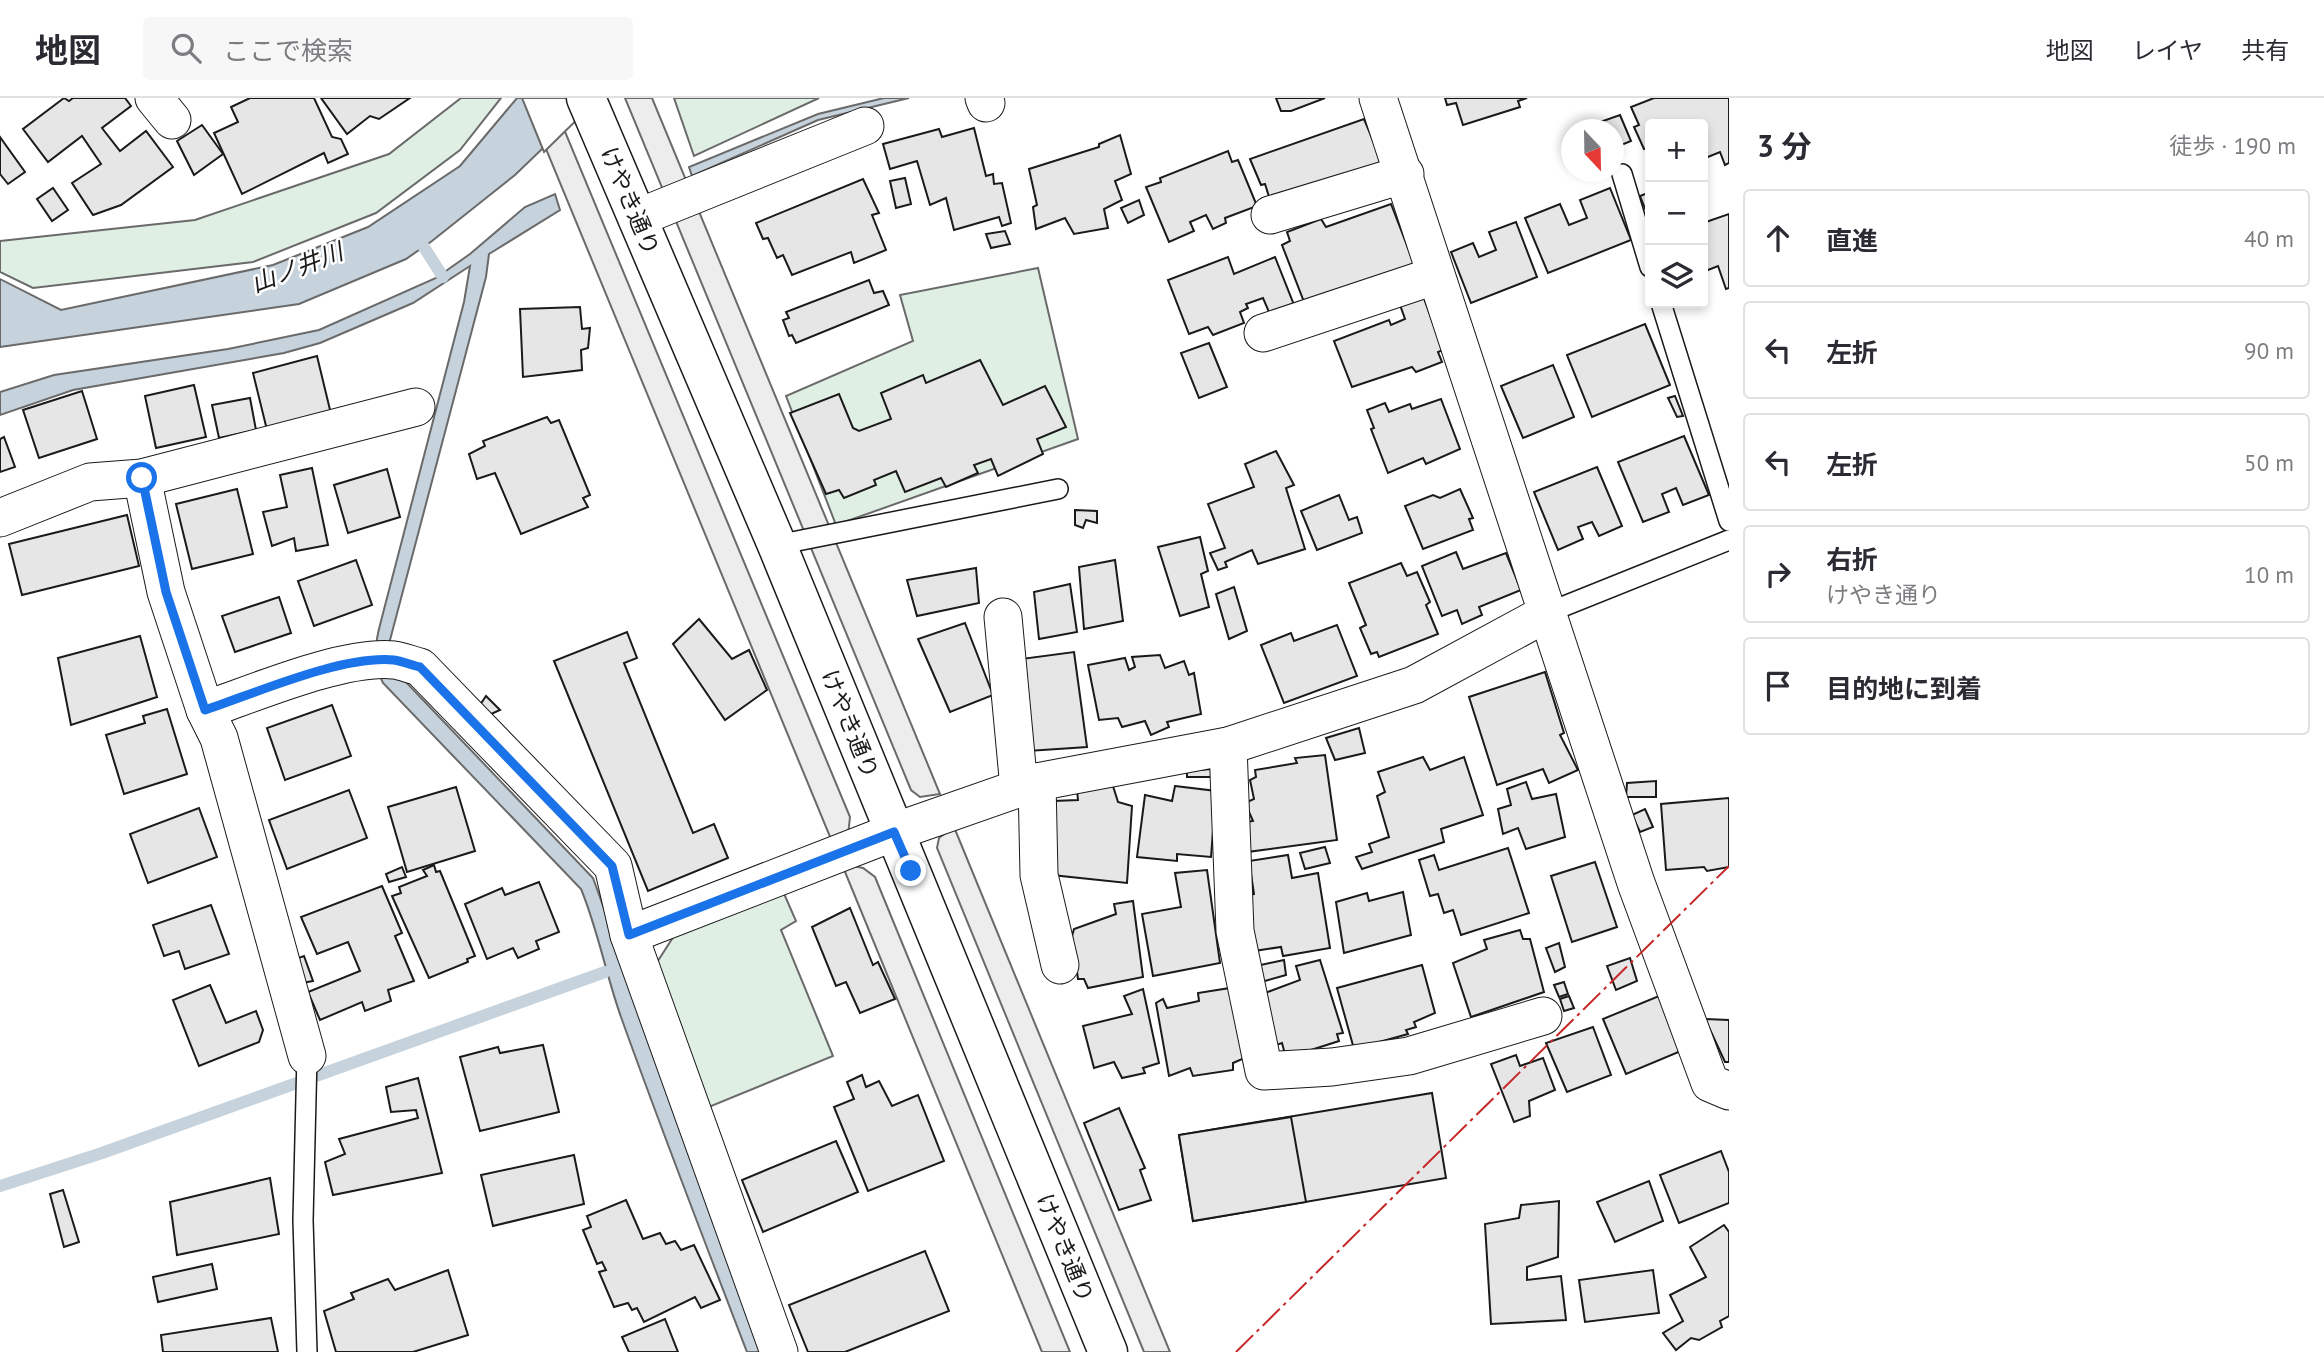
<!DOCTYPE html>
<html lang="ja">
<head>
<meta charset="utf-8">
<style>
	:root { --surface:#fff; --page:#f7f7f7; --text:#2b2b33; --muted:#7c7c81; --line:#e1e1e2 }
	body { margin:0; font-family:"PT Sans","Noto Sans JP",sans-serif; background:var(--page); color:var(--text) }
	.controls { position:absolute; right:21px; top:21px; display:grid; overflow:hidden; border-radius:7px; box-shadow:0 4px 10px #0003 }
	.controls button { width:63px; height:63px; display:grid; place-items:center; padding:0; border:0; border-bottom:2px solid var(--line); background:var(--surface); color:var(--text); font:35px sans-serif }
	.compass { position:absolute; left:1561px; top:21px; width:63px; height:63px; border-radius:50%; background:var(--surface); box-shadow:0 4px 10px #0003; rotate:158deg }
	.stop { position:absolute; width:21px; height:21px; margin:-16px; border:5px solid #1a73e8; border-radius:50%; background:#fff }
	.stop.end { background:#1a73e8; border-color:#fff; box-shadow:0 2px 7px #0008 }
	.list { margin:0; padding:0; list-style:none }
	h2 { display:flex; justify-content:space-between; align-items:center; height:91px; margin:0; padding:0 28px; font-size:30px }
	h2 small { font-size:23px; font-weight:400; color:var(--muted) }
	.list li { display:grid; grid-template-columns:46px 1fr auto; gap:21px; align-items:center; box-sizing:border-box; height:98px; margin:0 14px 14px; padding:0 14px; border:2px solid var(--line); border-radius:7px }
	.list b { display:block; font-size:26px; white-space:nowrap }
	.list p { margin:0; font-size:23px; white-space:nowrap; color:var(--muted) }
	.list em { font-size:23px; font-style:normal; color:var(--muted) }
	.icon { flex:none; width:38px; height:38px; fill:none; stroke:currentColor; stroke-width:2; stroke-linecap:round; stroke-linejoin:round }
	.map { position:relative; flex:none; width:1729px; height:1254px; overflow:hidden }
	header { display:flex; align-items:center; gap:42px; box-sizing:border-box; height:98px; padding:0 35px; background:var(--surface); border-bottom:2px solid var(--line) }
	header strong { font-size:33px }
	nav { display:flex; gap:38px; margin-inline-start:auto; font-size:24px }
	.search { width:490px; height:63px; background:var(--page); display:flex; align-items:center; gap:18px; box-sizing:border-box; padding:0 24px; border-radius:7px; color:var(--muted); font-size:26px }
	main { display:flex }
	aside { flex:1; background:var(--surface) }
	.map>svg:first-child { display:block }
	.green { fill:#e0efe3; stroke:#6a6a6a; stroke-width:2 }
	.parking { fill:#ededed; stroke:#6a6a6a; stroke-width:2 }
	.water { fill:#c6d2dc; stroke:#6a6a6a; stroke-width:2 }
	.pier { fill:#fff; stroke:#6a6a6a; stroke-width:2 }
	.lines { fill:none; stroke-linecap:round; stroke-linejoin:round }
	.stream { stroke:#c6d2dc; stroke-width:12 }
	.building { fill:#e6e6e6; stroke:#1a1a1a; stroke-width:2 }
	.service-casing { stroke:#1a1a1a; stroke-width:22 }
	.minor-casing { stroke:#1a1a1a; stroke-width:39 }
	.tertiary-casing { stroke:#1a1a1a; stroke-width:41 }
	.service { stroke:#fff; stroke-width:19 }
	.minor { stroke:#fff; stroke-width:37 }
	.tertiary { stroke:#fff; stroke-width:38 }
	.power { stroke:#c62828; stroke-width:2; stroke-dasharray:24 5 3.5 5; stroke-linecap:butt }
	.route { stroke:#1a73e8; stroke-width:9 }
	.labels { text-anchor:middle; stroke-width:5; stroke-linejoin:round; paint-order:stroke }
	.street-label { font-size:23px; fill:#1a1a1a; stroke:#fff }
	.water-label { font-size:24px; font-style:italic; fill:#1a1a1a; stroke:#fff }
</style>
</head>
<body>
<header>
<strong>地図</strong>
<div class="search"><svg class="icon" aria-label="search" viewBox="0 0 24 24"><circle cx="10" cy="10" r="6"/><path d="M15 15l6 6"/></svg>ここで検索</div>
<nav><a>地図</a><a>レイヤ</a><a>共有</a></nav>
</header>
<main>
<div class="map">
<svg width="1729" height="1254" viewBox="0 0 1729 1254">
	<rect width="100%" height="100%" fill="#fff"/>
	<g class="green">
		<path d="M461,0h40l-41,52 -84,63 -123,49 -220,26 -33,-16v-31l195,-21 194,-66z"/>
		<path d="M674,0h145l-125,58z"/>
		<path d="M1038,170l40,171 -242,86 -50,-129 127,-55 -13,-46z"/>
		<path d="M782,791l14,32 -15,9 52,126 -129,53 -50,-142 27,-42z"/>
	</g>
	<g class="parking">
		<path d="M525,0h26l299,719 -2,18 -15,9z"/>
		<path d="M625,0h27l288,696 -20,3 -9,-7z"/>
		<path d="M954,729l216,525h-26l-207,-504 2,-10z"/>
		<path d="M853,768l10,2 12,9 195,475h-28l-199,-485z"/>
	</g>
	<g class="water">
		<path d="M517,0h78l-80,77 -83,66 -26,18 -107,45 -299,43v-68l61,31 212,-45 95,-38 92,-61z"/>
		<path d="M884,0h25l-91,22 -126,56 -3,-9 129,-53z"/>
		<path d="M555,96l5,16 -71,44 -3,23 -96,363 1,19 10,18 192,201 171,474h-17c-43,-112 -86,-223 -126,-335 -15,-42 -23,-87 -40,-128l-198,-206c-11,-21 -8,-40 -2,-62l83,-319 6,-36 -57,37 -93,40 -36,10 -211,37 -73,25v-23l54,-17 174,-26 91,-19 117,-52 34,-24 55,-47z"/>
	</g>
	<path class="pier" d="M522,0h77l-55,54z"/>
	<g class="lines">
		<g class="stream">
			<path d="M415,135l28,44"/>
			<path d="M0,1088l102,-33 503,-181"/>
		</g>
	</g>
	<g class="building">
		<path d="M64,0l5,3 4,-3h52l6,8 -29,22 18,23 26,-20 27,36 -52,38 -28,10 -21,-32 29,-19 -19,-28 -34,26 -25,-33z"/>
		<path d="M250,0h64l18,39 9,2 7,15 -20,9 -4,-10 -82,41 -28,-61 24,-11 -7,-15z"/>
		<path d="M321,0h89l-31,21 -9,-3 -23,18z"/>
		<path d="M1276,0h49l-34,13h-10z"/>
		<path d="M1445,0h82l-9,3 2,6 -57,18 -7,-22 -9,2z"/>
		<path d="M1654,0h75v65l-4,2 -5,-13 -17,7v-35h-53v23l-6,2 -10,-22 5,-2 -8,-18z"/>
		<path d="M1620,17l11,26 -17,7v-18h-11l-3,-8z"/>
		<path d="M1364,21l19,45 -112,39 -6,-19 -4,1 -11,-26z"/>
		<path d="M202,27l21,29 -29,21 -17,-34z"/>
		<path d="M974,30l12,48 7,-2 1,10 8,-1 9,40 -9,3 -3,-9 -45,13 -8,-32 -16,7 -13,-44 -27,8 -7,-25 56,-15 3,8z"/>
		<path d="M1120,37l11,39 -16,7 7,19 -18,9 4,19 -34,6 -9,-16 -29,11 -3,-22 4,-2 -8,-36 70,-22v-3z"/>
		<path d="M0,39l25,35 -17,12 -8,-10z"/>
		<path d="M1228,53l4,11 6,-2 19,46 -32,12 1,5 -13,6 -7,-14 -16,7 4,9 -25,11 -23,-55 15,-5 -1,-4z"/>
		<path d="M905,80l6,26 -15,4 -6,-27z"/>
		<path d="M863,81l16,34 -7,2 14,35 -32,13 -3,-11 -59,23 -9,-20 -6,3 -9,-20 -5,1 -7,-16z"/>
		<path d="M53,90l15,22 -16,11 -15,-22z"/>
		<path d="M1610,90l21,52 -83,33 -23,-55 35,-14 9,21 18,-7 -7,-18z"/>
		<path d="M1650,94v29l-10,-25z"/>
		<path d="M1139,102l5,15 -16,8 -7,-15z"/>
		<path d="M1391,106l24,62 -109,41 -24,-62 8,-4 -3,-9 34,-13 5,8z"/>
		<path d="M1729,116v74l-3,1 -8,-23 -15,6v-49z"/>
		<path d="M1516,124l21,55 -66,26 -20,-51 22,-9 6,14 17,-7 -7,-18z"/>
		<path d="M1005,133l5,13 -19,4 -5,-14z"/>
		<path d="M1228,159l6,17 41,-17 21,53 -24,9 -9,-21 -17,6 2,4 -8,4 4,11 -31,12 -5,-8 -19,7 -21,-54z"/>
		<path d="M869,182l5,13 9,-2 6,14 -93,38 -4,-8 -3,1 -6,-16 6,-2 -3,-6z"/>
		<path d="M1422,195l21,57 -5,2 4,10 -26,10 -4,-5 -60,20 -18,-46 55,-21 2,5 14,-6 -6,-17z"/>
		<path d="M580,209l2,22 8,-1 -2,20 -7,2 1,20 -59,7 -3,-68z"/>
		<path d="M1645,226l25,61 -78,32 -25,-62z"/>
		<path d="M1209,245l18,44 -28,11 -18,-45z"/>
		<path d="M317,258l14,58 -64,16 -14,-57z"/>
		<path d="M980,262l23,45 42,-19 21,41 -29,12 6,15 -45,22 -7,-17 -17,6 4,8 -32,14 -5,-9 -36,14 -9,-21 -22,9 2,5 -32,13 -5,-8 -13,4 -36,-81 49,-19 14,34 6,3 32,-12 -10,-26 42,-18 3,8z"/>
		<path d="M1553,267l21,52 -51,21 -22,-52z"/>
		<path d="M194,287l12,52 -50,11 -11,-52z"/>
		<path d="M82,293l15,48 -58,19 -16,-48z"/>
		<path d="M1675,298l8,20 -6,1 -9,-19z"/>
		<path d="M250,300l6,32 -37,8 -7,-33z"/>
		<path d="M1441,301l19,50 -34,15 -3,-6 -35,15 -17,-44 3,-1 -7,-18 18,-7 4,9 21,-8 2,5z"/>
		<path d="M547,319l4,6 8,-3 31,75 -7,3 5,9 -67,27 -26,-61 -18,6 -8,-25 16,-8 -2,-5z"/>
		<path d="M1684,338l25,59 -26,10 -7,-17 -14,6 7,18 -26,10 -25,-60z"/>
		<path d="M4,339l11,30 -15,5v-33z"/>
		<path d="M1276,353l18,34 -8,3 19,61 -47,15 -6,-14 -27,12 2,5 -9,3 -8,-17 15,-5 -17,-44 46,-17 -9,-23z"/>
		<path d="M1597,369l25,59 -23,10 -7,-14 -14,5 5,12 -25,11 -24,-58z"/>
		<path d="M312,370l16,77 -32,6 -2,-13 -22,8 -9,-34 24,-5 -7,-32z"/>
		<path d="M387,371l13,48 -52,16 -14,-48z"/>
		<path d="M237,391l16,65 -61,15 -16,-65z"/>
		<path d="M1460,391l13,29 -4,1 4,11 -50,19 -18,-43 28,-11 7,3z"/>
		<path d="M1339,397l10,25 8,-3 5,16 -45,17 -16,-39z"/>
		<path d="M1075,412l22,1v12l-11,-3 -3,8 -8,-3z"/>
		<path d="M127,417l12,51 -117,29 -13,-51z"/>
		<path d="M1200,439l8,34 -7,3 8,33 -29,9 -22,-69z"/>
		<path d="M1456,454l7,17 43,-16 15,37 -42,17 3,8 -20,9 -5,-14 -15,6 -20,-50z"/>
		<path d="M356,462l16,45 -58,21 -16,-45z"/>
		<path d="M1115,462l8,61 -39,8 -5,-62z"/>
		<path d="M1401,465l6,13 10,-4 13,30 -4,3 12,29 -59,23 -2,-5 -6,2 -11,-26 6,-3 -17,-42z"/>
		<path d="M976,470l3,35 -62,13 -10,-36z"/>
		<path d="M1070,486l7,48 -38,7 -5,-47z"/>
		<path d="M1234,489l13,44 -18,8 -13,-45z"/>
		<path d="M279,499l12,36 -56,19 -13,-36z"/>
		<path d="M699,521l33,40 17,-9 18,40 -42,30 -52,-76z"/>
		<path d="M965,525l28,72 -43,17 -32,-73z"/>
		<path d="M1337,527l20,51 -73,27 -23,-58 30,-12 3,8z"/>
		<path d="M627,534l10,26 -13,5 69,170 21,-9 14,34 -80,33 -94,-230z"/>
		<path d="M140,538l17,61 -86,28 -13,-67z"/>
		<path d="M1074,554l13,95 -59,4 -7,-92z"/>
		<path d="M1160,557l5,13 19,-7 5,14 5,-2 7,41 -34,8 2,5 -18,8 -6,-14 -23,6 -4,-9 -19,2 -11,-55 37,-7 4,12 6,-3 -3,-10z"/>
		<path d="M1545,574l19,61 -4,2 18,35 -29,13 -6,-14 -46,16 -28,-88z"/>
		<path d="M486,598l14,14 -11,5 -9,-10z"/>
		<path d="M332,607l19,51 -66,24 -18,-52z"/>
		<path d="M167,611l20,65 -63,20 -18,-59 39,-12 -2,-7z"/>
		<path d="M1359,630l6,25 -30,7 -9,-22z"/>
		<path d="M1325,657l12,85 -90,12 -1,-30 7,-1 -8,-18 9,-4 -4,-19 6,-3 -1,-7 42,-7 -2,-5z"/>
		<path d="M1423,659l7,13 34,-13 19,58 -42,14 3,13 -82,27 -6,-12 16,-5 -3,-8 20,-7 -12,-41 8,-4 -7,-20z"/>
		<path d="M1211,671v8h-24v-6z"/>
		<path d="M1656,683v16h-30l1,-14z"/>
		<path d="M1526,684l6,17 24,-5 9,43 -39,12 -8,-21 -15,6 -5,-25 13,-4 -4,-16z"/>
		<path d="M1113,688l5,16 14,4 -5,77 -75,-8 1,-74 25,-1 -1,-10z"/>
		<path d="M1175,688l41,5 -5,66 -34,-3v7l-40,-4 8,-62 27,6z"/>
		<path d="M456,689l19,64 -68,21 -19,-65z"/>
		<path d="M349,692l18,48 -80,31 -18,-49z"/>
		<path d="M1729,700v69l-22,4 -3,-4 -38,3 -5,-66z"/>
		<path d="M199,710l18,49 -69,26 -18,-49z"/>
		<path d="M1645,711l8,18 -13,5 -8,-17z"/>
		<path d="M1325,749l5,16 -25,6 -5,-16z"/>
		<path d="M1508,750l21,65 -68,22 -8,-25 -9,3 -6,-19 -8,2 -11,-36 15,-5 5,15z"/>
		<path d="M1288,757l4,23 26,-5 12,75 -47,8 -2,-9 -27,4 -9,-55 9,-2 -5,-33z"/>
		<path d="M1595,764l22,65 -45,15 -21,-66z"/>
		<path d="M434,767l2,7 4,-1 35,85 -8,3 1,3 -39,16 -37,-82 9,-3 -2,-6 28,-11 -4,-6z"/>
		<path d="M402,769l4,10 -17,5 -3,-8z"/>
		<path d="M1207,772l13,93 -67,13 -11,-62 39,-7 -6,-34z"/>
		<path d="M539,784l20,50 -23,9 3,8 -21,9 -5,-10 -26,11 -22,-55 37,-16 3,7z"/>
		<path d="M382,788l20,47 -7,3 19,45 -26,9 3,11 -26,10 -3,-9 -42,18 -12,-28 52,-21 -12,-29 -31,12 -16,-37z"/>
		<path d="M1403,794l8,43 -67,18 -8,-51 31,-9 2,8z"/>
		<path d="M1133,803l10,76 -55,11 -4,-9h-6l-6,-43 2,-7 42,-15 -2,-10z"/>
		<path d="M211,807l18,49 -44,15 -6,-18 -15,5 -11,-31z"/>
		<path d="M850,810l23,57 5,-3 17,37 -35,14 -14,-31 -10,4 -24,-59z"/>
		<path d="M1520,832l3,9h7l14,53 -73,25 -18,-54 34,-14 -3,-9z"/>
		<path d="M1559,845l6,24 -10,5 -9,-24z"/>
		<path d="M304,858l9,25 -11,2 -9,-23z"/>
		<path d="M1630,860l7,23 -21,9 -9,-24z"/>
		<path d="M1284,862l2,15 -25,7 -5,-16z"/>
		<path d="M1320,862l23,73 -6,1 2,7 -53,17 -4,-15 -12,4 -16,-50 46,-17 -4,-14z"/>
		<path d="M1422,867l13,48 -21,9 2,5 -10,3 2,4 -54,15 -17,-61z"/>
		<path d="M1564,884l4,12 -9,3 -5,-12z"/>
		<path d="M210,887l16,38 30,-12 7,19 -4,12 -60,24 -26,-66z"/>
		<path d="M1230,890l17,69 -14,6v7l-40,6 -3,-8 -21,8 -13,-73 7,-4 4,9 32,-7 -1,-8z"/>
		<path d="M1143,891l16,74 -16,5 2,5 -23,5 -8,-16 -20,6 -11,-42 49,-12 -8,-18z"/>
		<path d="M1569,898l5,12 -10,3 -4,-12z"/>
		<path d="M1659,898l22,55 -55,23 -23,-55z"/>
		<path d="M1705,921l24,1v42h-4z"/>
		<path d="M1593,929l18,48 -44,17 -21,-49z"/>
		<path d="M543,947l16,67 -79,19 -20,-74 38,-10 2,6z"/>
		<path d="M1516,957l4,11 23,-8 12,32 -26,11 1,15 -16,6 -23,-58z"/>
		<path d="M862,977l4,12 13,-6 13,25 26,-11 26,66 -76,30 -34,-84 20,-8 -7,-17z"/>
		<path d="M418,980l24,95 -109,22 -8,-33 20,-8 -6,-15 79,-21 -2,-8 -25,2 -5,-25z"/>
		<path d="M1432,995l14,85 -253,43 -14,-86z"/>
		<path d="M1119,1010l26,60 -5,2 11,30 -32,10 -35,-87z"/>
		<path d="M1291,1019l15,85 -113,19 -14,-86z"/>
		<path d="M836,1043l22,51 -95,40 -21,-52z"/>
		<path d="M1721,1053l8,21v31l-50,20 -19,-48z"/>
		<path d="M574,1057l10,49 -91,22 -12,-51z"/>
		<path d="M270,1080l9,56 -102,21 -7,-53z"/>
		<path d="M1649,1083l14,40 -48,21 -18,-40z"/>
		<path d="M63,1092l16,52 -15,5 -14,-53z"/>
		<path d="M626,1102l17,39 17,-6 6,11 9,-3 6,9 13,-5 26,55 -19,8 -6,-11 -51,25 -7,-14 -5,2 -4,-7 -14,4 -15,-35 7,-2 -4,-8 -5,2 -14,-34 8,-3 -4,-11z"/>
		<path d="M1559,1103l-1,56 -31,10v13l34,-4 5,44 -75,4 -6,-100 34,-6 2,-13z"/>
		<path d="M1724,1127l5,7v84l-9,5 2,6 -23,13 -8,-2 -15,12 -13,-17 20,-12 -13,-26 36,-18 -16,-30z"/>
		<path d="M925,1153l24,60 -104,41h-37l-19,-47z"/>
		<path d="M212,1166l5,25 -59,13 -5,-25z"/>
		<path d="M448,1172l20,65 -55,17h-77l-12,-41 30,-12 -3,-6 37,-14 7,11z"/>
		<path d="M1653,1172l6,43 -74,9 -6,-42z"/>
		<path d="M271,1220l7,34h-115l-2,-17z"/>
		<path d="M665,1221l13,33h-49l-7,-15z"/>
	</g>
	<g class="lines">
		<defs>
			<g id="service">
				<path d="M1622,76l28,93"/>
				<path d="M1661,205l68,218"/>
				<path d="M777,447l281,-56"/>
				<path d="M1547,515l182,-73"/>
				<path d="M307,958l-4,164 4,132"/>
			</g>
			<g id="minor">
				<path d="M154,0l18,22"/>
				<path d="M984,0l2,5"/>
				<path d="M1378,0l258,785 74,200 19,8"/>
				<path d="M1270,117l135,-41"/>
				<path d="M637,120l228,-92"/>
				<path d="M1263,235l171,-57"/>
				<path d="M142,380l24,114 39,118c50,-17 138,-55 189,-50 8,1 17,5 26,7l193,199 16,69 150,417"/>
				<path d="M0,420l90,-36 52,-4 274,-71"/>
				<path d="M1003,519l16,171"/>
				<path d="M205,612l14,28 88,318"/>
				<path d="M1228,648l7,185 29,140 68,-4 77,-11 134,-40"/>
				<path d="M1037,684l2,93 21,90"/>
				<path d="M629,837l265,-103 143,-50 191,-36 186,-61 133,-72"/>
			</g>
			<path id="tertiary" d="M586,0l191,447 331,807"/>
		</defs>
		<use href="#service" class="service-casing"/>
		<use href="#minor" class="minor-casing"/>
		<use href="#tertiary" class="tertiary-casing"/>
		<use href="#service" class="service"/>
		<use href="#minor" class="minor"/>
		<use href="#tertiary" class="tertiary"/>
		<path class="power" d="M1236,1254l493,-486"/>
	</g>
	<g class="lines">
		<path class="route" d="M142,380l24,114 39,118c51,-17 137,-55 189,-50 8,1 17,5 26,7l192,199 17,69 265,-103 17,39"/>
	</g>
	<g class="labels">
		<g class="street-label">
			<text transform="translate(630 103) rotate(67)" y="8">けやき通り</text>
			<text transform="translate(850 626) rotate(68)" y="8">けやき通り</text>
			<text transform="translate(1065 1150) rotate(68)" y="8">けやき通り</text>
		</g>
		<g class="water-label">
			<text transform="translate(297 170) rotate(-21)" y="8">山ノ井川</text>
		</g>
	</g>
</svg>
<div class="controls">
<button>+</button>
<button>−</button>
<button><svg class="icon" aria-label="layers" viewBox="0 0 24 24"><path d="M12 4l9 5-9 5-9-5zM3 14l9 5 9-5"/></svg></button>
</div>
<svg class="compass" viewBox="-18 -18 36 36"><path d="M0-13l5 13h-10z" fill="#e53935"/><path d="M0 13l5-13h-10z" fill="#7c7c81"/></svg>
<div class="stop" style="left:142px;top:380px"></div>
<div class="stop end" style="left:911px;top:773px"></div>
</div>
<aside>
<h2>3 分<small>徒歩 · 190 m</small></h2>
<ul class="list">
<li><svg class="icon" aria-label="ahead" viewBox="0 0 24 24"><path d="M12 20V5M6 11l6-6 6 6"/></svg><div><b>直進</b></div><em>40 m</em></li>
<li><svg class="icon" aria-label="left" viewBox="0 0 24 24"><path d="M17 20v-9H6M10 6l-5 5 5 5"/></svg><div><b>左折</b></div><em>90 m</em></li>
<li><svg class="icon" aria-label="left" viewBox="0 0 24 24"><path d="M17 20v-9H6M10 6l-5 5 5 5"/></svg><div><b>左折</b></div><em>50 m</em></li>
<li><svg class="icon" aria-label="right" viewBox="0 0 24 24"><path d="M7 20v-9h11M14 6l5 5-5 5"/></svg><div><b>右折</b><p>けやき通り</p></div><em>10 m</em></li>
<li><svg class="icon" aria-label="arrive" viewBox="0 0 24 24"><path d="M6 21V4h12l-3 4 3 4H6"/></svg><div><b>目的地に到着</b></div></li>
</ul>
</aside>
</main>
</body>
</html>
